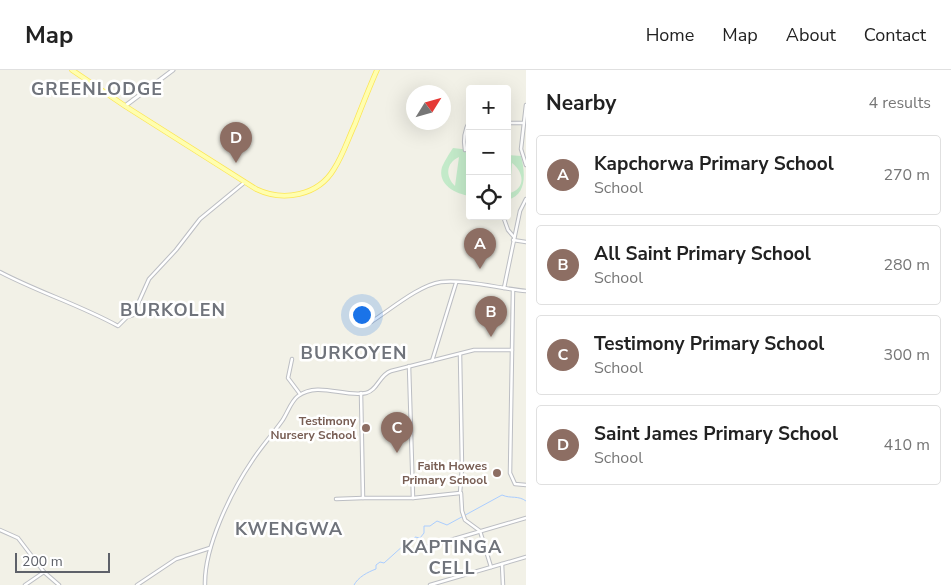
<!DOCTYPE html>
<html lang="en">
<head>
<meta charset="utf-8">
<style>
	:root { --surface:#fff; --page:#f2f2f2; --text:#222; --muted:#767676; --line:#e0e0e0; --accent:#0b8043 }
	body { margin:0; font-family:"Nunito Sans",sans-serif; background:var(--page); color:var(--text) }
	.controls { position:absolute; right:15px; top:15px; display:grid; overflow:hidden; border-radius:5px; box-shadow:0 5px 20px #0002 }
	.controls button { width:45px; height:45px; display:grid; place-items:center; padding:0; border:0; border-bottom:1px solid var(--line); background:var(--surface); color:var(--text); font:25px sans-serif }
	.compass { position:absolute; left:406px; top:15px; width:45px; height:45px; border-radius:50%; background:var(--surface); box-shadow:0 5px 20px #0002; rotate:53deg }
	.scale { position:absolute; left:15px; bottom:12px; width:95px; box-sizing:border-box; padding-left:5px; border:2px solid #5e6169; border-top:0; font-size:14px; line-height:18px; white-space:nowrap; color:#5e6169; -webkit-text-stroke:4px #fff; paint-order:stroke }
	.you { position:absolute; left:361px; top:244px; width:18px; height:18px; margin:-12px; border:4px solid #fff; border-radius:50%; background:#1a73e8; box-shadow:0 0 0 8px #1a73e833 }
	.badge { display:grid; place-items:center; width:32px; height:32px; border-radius:50%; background:var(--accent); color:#fff; font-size:16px; font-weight:700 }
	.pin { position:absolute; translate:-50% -41px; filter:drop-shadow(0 1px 2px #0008) }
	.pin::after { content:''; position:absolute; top:26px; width:18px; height:15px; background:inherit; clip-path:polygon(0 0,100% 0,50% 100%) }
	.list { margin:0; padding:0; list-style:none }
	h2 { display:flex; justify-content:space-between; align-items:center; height:65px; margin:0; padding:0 20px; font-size:21px }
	h2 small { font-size:16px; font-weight:400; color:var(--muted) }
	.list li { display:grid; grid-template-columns:32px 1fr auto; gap:15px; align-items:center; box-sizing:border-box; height:80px; margin:0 10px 10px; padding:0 10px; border:1px solid var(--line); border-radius:5px }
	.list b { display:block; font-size:19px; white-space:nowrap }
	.list p { margin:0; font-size:16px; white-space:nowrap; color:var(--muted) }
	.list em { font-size:16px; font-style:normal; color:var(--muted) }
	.icon { flex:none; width:28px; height:28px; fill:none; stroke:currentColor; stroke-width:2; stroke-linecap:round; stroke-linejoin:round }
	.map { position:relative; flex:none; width:526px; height:515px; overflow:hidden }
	header { display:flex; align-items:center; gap:30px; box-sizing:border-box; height:70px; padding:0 25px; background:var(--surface); border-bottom:1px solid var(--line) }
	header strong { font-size:24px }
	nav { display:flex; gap:28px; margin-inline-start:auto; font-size:18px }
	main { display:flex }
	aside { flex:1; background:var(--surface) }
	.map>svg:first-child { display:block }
	.green { fill:#c3eac9; fill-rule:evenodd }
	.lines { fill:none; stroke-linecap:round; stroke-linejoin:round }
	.stream { stroke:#aacdff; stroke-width:1 }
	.minor-casing { stroke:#bcbec3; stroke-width:4.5 }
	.tertiary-casing { stroke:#bcbec3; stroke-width:5 }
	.primary-casing { stroke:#fce656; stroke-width:5.5 }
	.minor { stroke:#fff; stroke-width:2.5 }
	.tertiary { stroke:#fff; stroke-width:3 }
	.primary { stroke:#fffeaf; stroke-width:4 }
	.education-dot { fill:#8d6e63; stroke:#fff; stroke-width:2 }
	.labels { text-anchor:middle; stroke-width:5; stroke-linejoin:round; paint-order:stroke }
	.education-label { font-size:12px; font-weight:bold; fill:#785e54; stroke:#fff; text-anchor:end }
	.district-label { font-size:18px; font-weight:bold; letter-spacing:1px; fill:#6f737b; stroke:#fff }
</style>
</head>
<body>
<header>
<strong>Map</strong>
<nav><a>Home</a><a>Map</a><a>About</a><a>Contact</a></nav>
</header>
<main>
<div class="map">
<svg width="526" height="515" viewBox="0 0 526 515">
	<rect width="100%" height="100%" fill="#f2f1e7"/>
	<g class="green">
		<path d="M453,78l17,2v46c-14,-2 -33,-11 -28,-29 3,-7 7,-13 11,-19zM459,87l-4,29c-10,-10 -9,-23 4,-29z"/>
		<path d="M507,85l14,1c5,19 5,40 -14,44zM512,93c12,9 14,25 -2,30z"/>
	</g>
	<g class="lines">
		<path class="stream" d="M354,515c4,-8 14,-13 22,-16v-4l4,-3 4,1 20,-18 8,-3 3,-5 5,1 4,-5v-7h6l7,-5 10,4 55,-30c9,4 16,0 24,6"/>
		<defs>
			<g id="minor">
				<path d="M526,35l-5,44 5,16"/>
				<path d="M507,53h16"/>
				<path d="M465,80c-2,-10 0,-21 5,-30"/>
				<path d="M503,146l5,14 6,7"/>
				<path d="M513,170l13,2"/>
				<path d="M0,202c38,20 80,33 118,54l9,-9 6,-2 16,-36 27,-29 24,-31 45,-37"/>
				<path d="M504,218l16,-77 6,-12"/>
				<path d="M513,220l-3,183 5,11 11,1"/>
				<path d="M371,252c19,-12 48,-37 70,-40 23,-3 61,7 85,9"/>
				<path d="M292,289l-4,19 12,16"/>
				<path d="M432,291l24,-78"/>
				<path d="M409,296l4,132"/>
				<path d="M361,323l2,105"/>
				<path d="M461,423l1,18 3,9 15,11 11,36"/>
				<path d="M336,429l27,-1h50l47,-5 2,-25 -2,-114"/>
				<path d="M0,460l18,8 26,34 15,13"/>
				<path d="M413,481l113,-33"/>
				<path d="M502,494l1,21"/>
				<path d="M25,515l19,-13"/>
				<path d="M137,515l39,-26 34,-11"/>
				<path d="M205,515c-1,-38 26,-93 47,-124 9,-14 20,-26 30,-40 5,-7 9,-20 16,-25 20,-15 47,2 68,-3 12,-3 13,-18 25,-22l83,-21h38"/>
				<path d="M430,515l96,-28"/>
			</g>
			<path id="tertiary" d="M125,36l48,-36"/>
			<path id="primary" d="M72,0l53,36 131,83c27,13 62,7 78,-20 9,-14 14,-30 21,-45 7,-18 14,-36 22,-54"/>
		</defs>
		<use href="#minor" class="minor-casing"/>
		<use href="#tertiary" class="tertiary-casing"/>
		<use href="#primary" class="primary-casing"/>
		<use href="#minor" class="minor"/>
		<use href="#tertiary" class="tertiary"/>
		<use href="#primary" class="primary"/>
	</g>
	<g class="education-dot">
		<circle cx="366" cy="358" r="5"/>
		<circle cx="497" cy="403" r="5"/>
	</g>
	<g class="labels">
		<g class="education-label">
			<text x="356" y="355">Testimony<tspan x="356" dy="14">Nursery School</tspan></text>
			<text x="487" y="400">Faith Howes<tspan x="487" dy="14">Primary School</tspan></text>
		</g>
		<g class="district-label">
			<text x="97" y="25">GREENLODGE</text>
			<text x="173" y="246">BURKOLEN</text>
			<text x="354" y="289">BURKOYEN</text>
			<text x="289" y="465">KWENGWA</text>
			<text x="452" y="483">KAPTINGA<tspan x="452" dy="21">CELL</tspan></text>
		</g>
	</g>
</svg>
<div class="controls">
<button>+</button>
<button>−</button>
<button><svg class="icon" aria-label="locate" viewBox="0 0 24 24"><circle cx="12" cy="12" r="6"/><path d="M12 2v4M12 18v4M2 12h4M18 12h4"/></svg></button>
</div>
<svg class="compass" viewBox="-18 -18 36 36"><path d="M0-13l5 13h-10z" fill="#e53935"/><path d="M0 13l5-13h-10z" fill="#767676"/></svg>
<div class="scale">200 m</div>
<div class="you"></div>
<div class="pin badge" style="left:480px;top:199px;background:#8d6e63">A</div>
<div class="pin badge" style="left:491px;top:267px;background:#8d6e63">B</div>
<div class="pin badge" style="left:397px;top:383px;background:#8d6e63">C</div>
<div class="pin badge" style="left:236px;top:93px;background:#8d6e63">D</div>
</div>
<aside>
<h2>Nearby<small>4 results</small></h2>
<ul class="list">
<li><span class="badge" style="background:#8d6e63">A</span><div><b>Kapchorwa Primary School</b><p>School</p></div><em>270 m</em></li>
<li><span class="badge" style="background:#8d6e63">B</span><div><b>All Saint Primary School</b><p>School</p></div><em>280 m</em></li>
<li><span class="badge" style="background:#8d6e63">C</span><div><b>Testimony Primary School</b><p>School</p></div><em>300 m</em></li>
<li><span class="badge" style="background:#8d6e63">D</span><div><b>Saint James Primary School</b><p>School</p></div><em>410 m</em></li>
</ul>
</aside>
</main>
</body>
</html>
